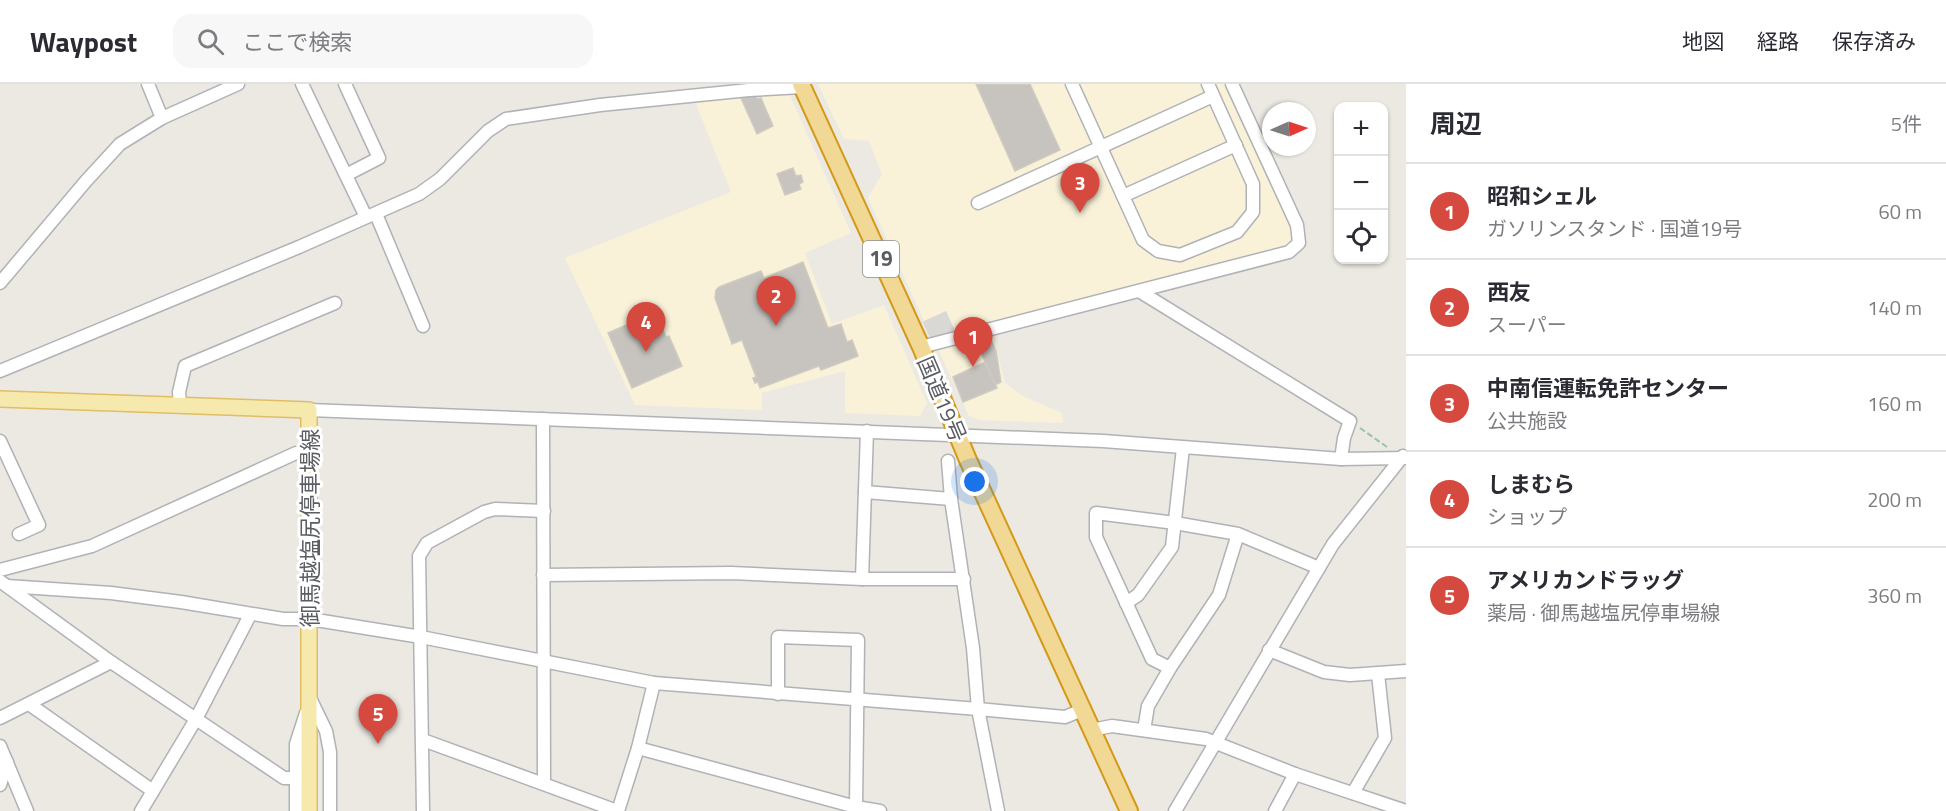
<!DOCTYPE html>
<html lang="ja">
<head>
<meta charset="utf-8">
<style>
	:root { --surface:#fff; --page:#f7f7f7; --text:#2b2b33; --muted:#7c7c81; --line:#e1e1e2; --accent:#d5493e }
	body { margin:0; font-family:"Titillium Web","Noto Sans JP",sans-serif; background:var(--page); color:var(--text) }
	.controls { position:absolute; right:18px; top:18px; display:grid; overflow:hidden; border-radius:12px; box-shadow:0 2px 4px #0004 }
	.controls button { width:54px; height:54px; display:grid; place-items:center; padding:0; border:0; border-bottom:2px solid var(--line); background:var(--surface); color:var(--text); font:30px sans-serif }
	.compass { position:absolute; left:1262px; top:18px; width:54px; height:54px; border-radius:50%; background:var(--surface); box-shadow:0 2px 4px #0004; rotate:87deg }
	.you { position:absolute; left:975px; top:398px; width:21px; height:21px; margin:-15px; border:4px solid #fff; border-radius:50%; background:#1a73e8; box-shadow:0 0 0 9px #1a73e833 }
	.badge { display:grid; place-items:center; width:39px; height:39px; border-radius:50%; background:var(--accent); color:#fff; font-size:20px; font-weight:700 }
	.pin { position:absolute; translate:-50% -50px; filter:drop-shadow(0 2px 3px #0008) }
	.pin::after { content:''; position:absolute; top:32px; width:21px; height:18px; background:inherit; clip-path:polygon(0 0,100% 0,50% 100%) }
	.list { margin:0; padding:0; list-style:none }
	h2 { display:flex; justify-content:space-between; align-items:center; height:78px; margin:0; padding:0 24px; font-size:26px }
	h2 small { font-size:20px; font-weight:400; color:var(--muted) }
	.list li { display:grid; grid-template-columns:39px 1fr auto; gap:18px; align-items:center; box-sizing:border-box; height:96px; padding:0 24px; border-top:2px solid var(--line) }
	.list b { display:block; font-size:22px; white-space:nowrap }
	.list p { margin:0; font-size:20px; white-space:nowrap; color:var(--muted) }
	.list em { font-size:20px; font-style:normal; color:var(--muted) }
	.icon { flex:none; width:33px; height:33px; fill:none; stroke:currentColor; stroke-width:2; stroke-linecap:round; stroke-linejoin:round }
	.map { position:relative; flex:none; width:1406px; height:727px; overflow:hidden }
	header { display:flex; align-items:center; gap:36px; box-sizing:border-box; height:84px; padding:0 30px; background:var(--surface); border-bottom:2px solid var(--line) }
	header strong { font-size:28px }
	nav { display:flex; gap:33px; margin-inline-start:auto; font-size:21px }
	.search { width:420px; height:54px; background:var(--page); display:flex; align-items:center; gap:15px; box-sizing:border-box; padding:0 21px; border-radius:18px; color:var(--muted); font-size:22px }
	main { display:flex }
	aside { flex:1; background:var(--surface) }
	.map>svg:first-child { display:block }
	.commercial { fill:#f9f2d9 }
	.industrial { fill:#dad8d4 }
	.building { fill:#c7c4bf; stroke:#cfcbc1; stroke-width:1.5 }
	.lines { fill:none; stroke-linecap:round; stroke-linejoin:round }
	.minor-casing { stroke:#b0b2b6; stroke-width:15 }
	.major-casing { stroke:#e1bd66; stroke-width:18 }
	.highway-casing { stroke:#d59918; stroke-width:20 }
	.path { stroke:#9bc1a6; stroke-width:2; stroke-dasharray:6 3; stroke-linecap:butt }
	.minor { stroke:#fff; stroke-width:12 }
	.major { stroke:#f6e9ad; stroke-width:15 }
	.highway { stroke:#f1d894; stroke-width:16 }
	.labels { text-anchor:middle; stroke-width:6; stroke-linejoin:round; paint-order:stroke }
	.shield { fill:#fff; stroke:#8c8e90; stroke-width:1.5 }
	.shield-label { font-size:21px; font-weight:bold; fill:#5a5d61 }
	.street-label { font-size:22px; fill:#5a5d61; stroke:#fff }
</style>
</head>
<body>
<header>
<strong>Waypost</strong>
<div class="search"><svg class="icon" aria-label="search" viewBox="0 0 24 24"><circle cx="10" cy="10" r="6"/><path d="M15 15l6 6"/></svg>ここで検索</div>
<nav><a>地図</a><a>経路</a><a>保存済み</a></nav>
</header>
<main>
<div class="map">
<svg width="1406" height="727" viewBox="0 0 1406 727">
	<rect width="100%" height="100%" fill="#ebe9e2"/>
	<g class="commercial">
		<path d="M818,0h409l65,143v13l-7,9 -351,91 21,-10 -9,-18 -22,9 -56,-123 14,-24 -13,-33 -25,-2z"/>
		<path d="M788,7l63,142 -46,20 27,71 52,-19 43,98 -7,13 -75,-3v-42l-83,22v17l-127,-5 -70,-147 166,-66 -37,-93z"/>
		<path d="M992,250l13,49 18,13 39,17 1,10 -84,-3 -10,-4 -31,-67z"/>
	</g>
	<path class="industrial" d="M946,227l9,20 -24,9 -8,-17 1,-2z"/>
	<g class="building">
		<path d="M976,0h54l30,66 -45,21z"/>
		<path d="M756,12l1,3 4,-1 12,28 -16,8 -16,-36z"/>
		<path d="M793,84l3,8 5,-1 2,7 -4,2 2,5 -16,6 -8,-21z"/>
		<path d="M803,178l25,66 13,-4 6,18 5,-2 6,16 -37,14 -2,-4 -59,22 -2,-6 -3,1 -2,-5 3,-1 -14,-37 -10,4 -17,-46 1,-8 3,-3 42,-16 3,7z"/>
		<path d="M656,228l10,25 3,-1 13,30 -50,22 -24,-55z"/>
		<path d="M989,250l7,17 5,31 -6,3 -16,-37 -17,3 -2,-10z"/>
		<path d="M985,278l12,26 -34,14 -10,-25z"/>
	</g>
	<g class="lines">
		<defs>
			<g id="minor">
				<path d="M148,0l14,34"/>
				<path d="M302,0l64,133"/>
				<path d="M345,0l34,74 -33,17"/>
				<path d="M1072,0l71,156 15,11 22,4 57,-23 16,-20v-28l-45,-100"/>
				<path d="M1123,112l113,-51"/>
				<path d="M978,119l235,-107"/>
				<path d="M376,130l47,112"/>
				<path d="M0,199l86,-102 34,-37 42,-26 76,-34"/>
				<path d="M1139,207l211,130 -6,17 -3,21"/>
				<path d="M921,263l368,-95 10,-9 -2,-18 -65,-141"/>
				<path d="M0,287l299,-124 120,-53 21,-15 48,-48 18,-12 94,-14 149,-15 53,-3"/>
				<path d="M180,322l-1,-14 6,-26 150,-63"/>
				<path d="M309,326l794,31 238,18 65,-1"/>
				<path d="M543,335l1,364"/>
				<path d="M0,357l39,84 -20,9"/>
				<path d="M948,377l3,38 22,149 5,61 20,102"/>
				<path d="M865,408l86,7"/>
				<path d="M1238,450l-19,61 -49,73 -18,-9 -56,-122v-24l79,10 63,11 81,34"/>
				<path d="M0,486l92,-24 204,-93"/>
				<path d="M543,491l189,-2 130,6h102"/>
				<path d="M862,495l5,-148"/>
				<path d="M0,497l111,81 173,116h11"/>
				<path d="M7,502l104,7 70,9 102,17h27l111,18 233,46 324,26 87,8 17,-7"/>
				<path d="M1126,519l12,-8 34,-48 11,-99"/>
				<path d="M1269,566l55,22 26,3 56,-4"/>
				<path d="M778,610v-57l80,3 -2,167 -2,4"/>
				<path d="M310,614l16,33 4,21v59"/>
				<path d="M29,620l124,87"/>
				<path d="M0,634l111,-56"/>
				<path d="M1091,646l21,-4 94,13 89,35 111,37"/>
				<path d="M1144,646l4,-24 22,-38"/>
				<path d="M423,656l194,71"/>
				<path d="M0,662l27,65"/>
				<path d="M638,664l218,59 24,4"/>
				<path d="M0,701l7,-23h-2"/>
				<path d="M1353,709l32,-55 -7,-64"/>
				<path d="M141,727l55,-92 54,-104"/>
				<path d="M296,727v-67l10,-31"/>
				<path d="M423,727l-4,-255 8,-13 57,-31 11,-3 49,2"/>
				<path d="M618,727l20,-63 16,-65"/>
				<path d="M1175,727l158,-267 70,-88"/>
				<path d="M1275,727l20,-37"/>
			</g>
			<path id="major" d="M0,315l309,11v401"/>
			<path id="highway" d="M801,0l120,263 47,113 161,351"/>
		</defs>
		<use href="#minor" class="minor-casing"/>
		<use href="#major" class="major-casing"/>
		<use href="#highway" class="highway-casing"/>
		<path class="path" d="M1360,344l27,19"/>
		<use href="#minor" class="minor"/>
		<use href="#major" class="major"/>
		<use href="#highway" class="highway"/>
	</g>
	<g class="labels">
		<rect class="shield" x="863" y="157" width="36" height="36" rx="4.5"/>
		<g class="shield-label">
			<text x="881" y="182">19</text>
		</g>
		<g class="street-label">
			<text transform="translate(942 315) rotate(67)" y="8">国道19号</text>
			<text transform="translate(310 444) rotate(-90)" y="8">御馬越塩尻停車場線</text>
		</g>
	</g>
</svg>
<div class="controls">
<button>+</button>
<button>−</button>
<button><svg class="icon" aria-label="locate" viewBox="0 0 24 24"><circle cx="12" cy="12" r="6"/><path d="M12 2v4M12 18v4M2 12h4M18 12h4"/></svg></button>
</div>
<svg class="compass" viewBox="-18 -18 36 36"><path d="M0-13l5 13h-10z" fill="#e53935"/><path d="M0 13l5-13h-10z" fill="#7c7c81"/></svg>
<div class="you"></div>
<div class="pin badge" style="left:973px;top:283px">1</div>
<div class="pin badge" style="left:776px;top:242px">2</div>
<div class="pin badge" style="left:1080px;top:129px">3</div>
<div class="pin badge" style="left:646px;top:268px">4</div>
<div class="pin badge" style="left:378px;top:660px">5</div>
</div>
<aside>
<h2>周辺<small>5件</small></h2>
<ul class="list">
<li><span class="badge">1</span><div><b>昭和シェル</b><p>ガソリンスタンド · 国道19号</p></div><em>60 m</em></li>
<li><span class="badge">2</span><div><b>西友</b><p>スーパー</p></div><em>140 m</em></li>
<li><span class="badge">3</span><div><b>中南信運転免許センター</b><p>公共施設</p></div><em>160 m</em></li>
<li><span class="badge">4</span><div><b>しまむら</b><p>ショップ</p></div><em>200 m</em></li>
<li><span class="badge">5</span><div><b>アメリカンドラッグ</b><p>薬局 · 御馬越塩尻停車場線</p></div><em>360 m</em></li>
</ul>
</aside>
</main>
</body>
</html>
